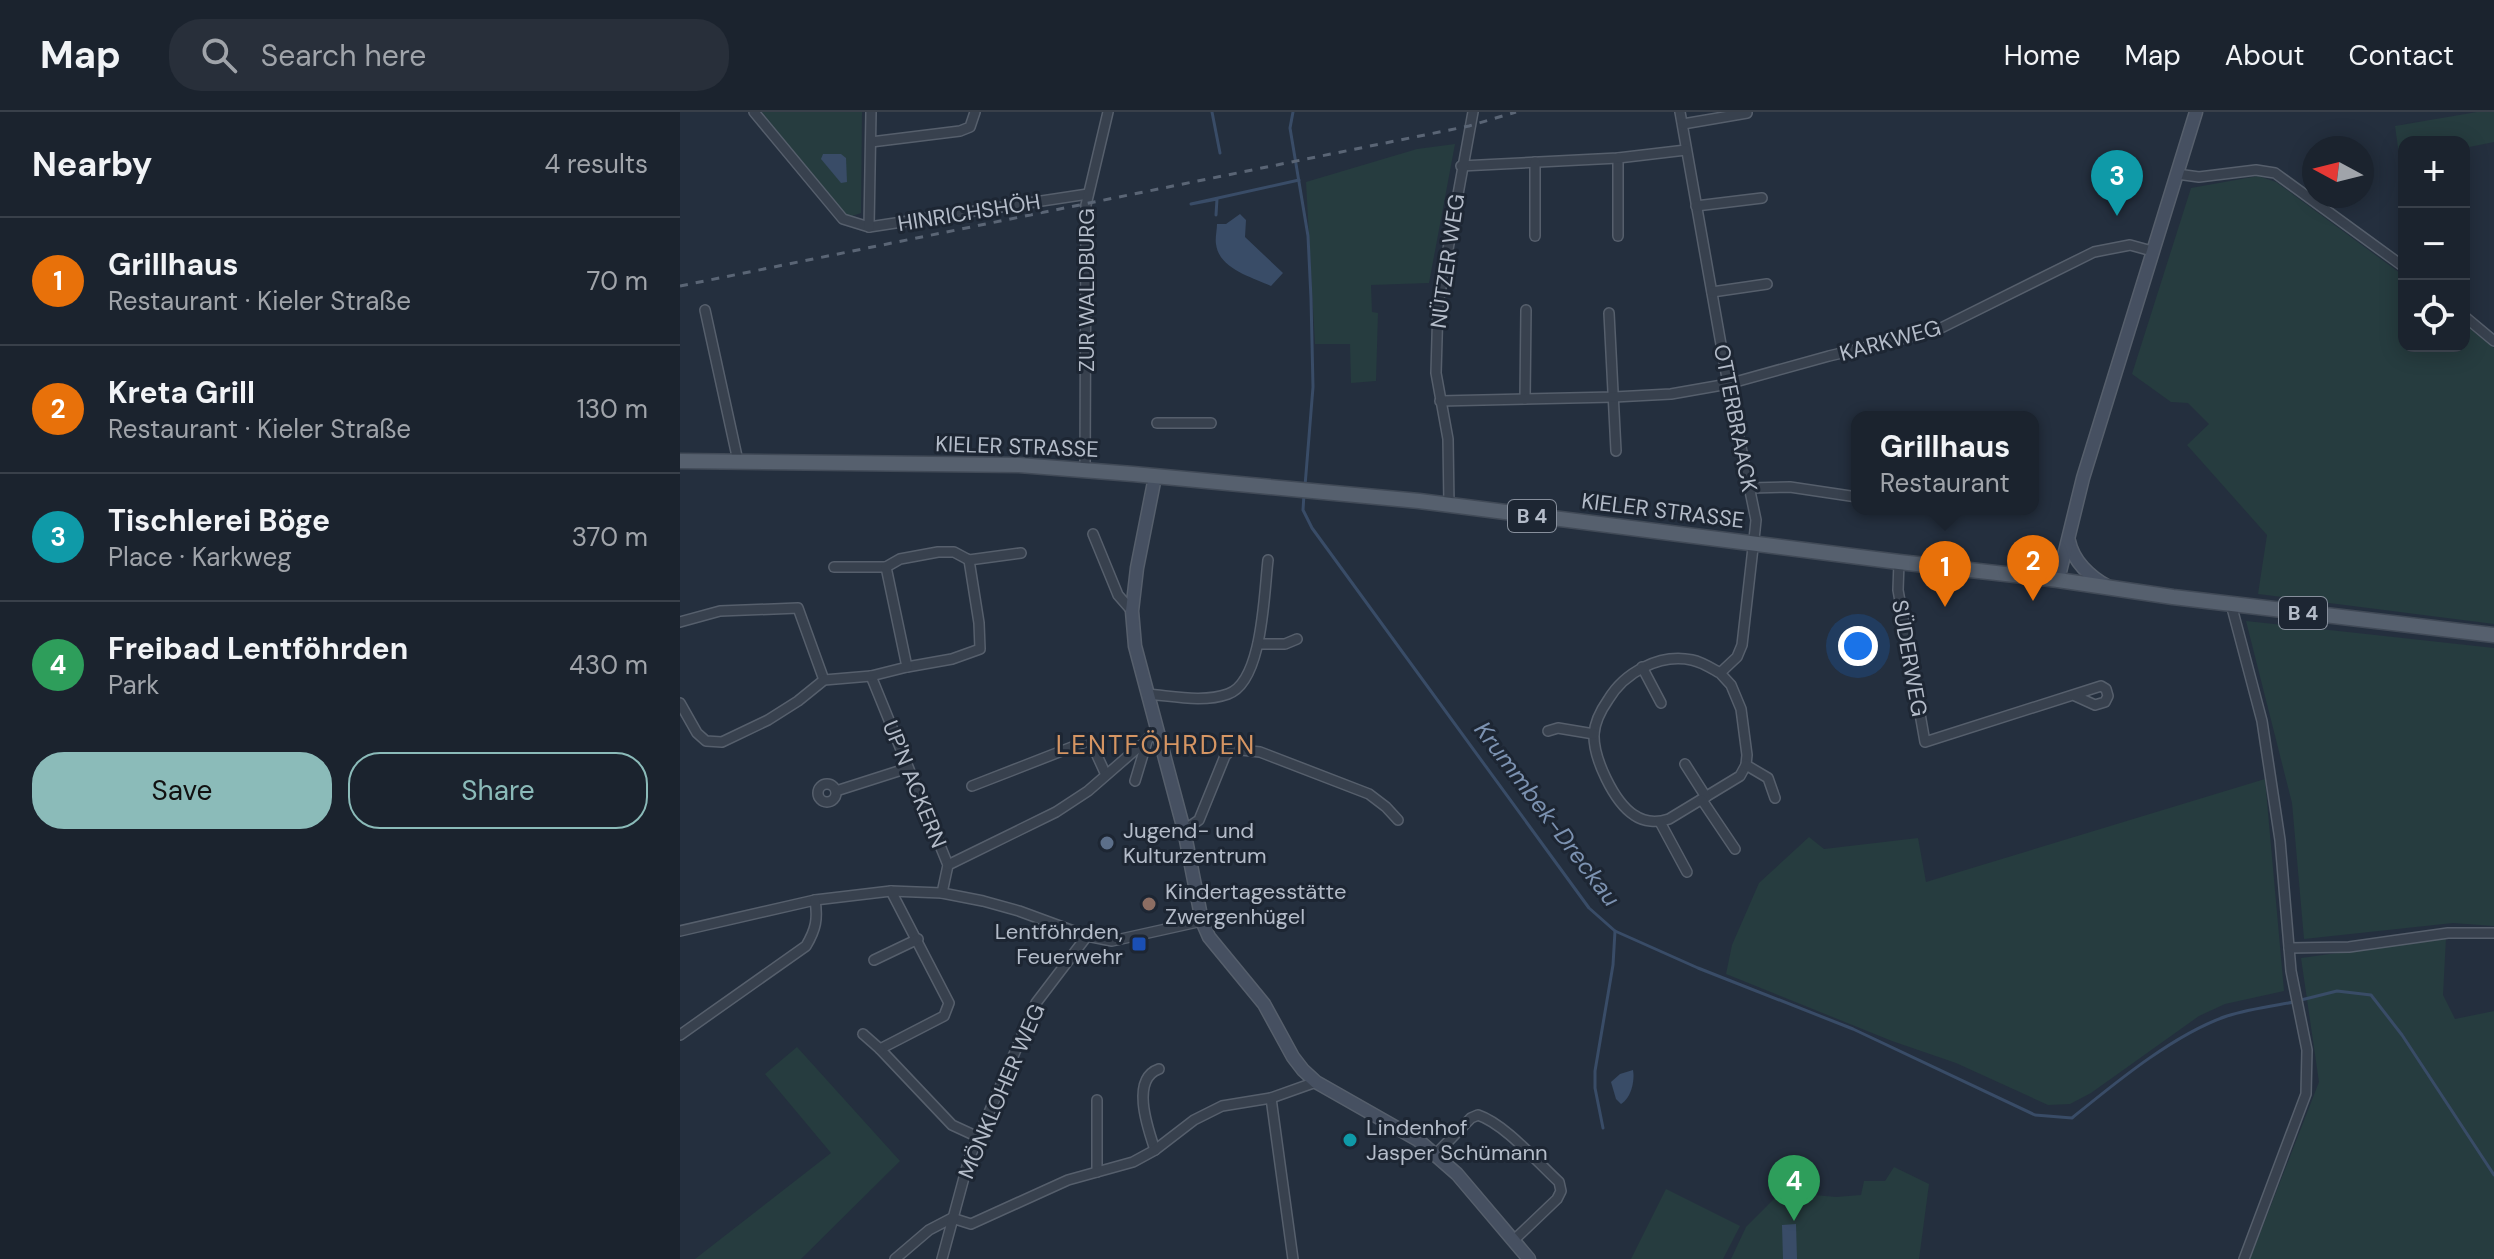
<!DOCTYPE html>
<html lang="en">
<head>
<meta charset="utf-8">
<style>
	:root { --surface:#1b232e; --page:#282f3a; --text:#f1f3f6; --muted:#a0a4aa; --line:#39404a; --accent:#8bbbb9 }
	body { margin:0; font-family:"DM Sans",sans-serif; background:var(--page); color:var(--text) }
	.controls { position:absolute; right:24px; top:24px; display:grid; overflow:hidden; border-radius:16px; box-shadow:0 4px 20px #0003 }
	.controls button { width:72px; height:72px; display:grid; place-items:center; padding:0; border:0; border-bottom:2px solid var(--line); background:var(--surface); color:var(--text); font:40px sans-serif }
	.compass { position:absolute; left:1622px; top:24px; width:72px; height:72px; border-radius:50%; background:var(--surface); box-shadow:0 4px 20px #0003; rotate:277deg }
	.you { position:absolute; left:1178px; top:534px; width:28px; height:28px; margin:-20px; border:6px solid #fff; border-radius:50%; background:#1a73e8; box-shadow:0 0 0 12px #1a73e833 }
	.badge { display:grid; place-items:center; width:52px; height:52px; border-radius:50%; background:var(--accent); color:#fff; font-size:26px; font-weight:700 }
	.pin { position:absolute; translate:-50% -66px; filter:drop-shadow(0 2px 4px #0008) }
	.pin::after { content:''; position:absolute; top:42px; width:28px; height:24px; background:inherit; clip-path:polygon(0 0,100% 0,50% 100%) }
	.popup { position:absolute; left:1171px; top:299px; width:188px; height:104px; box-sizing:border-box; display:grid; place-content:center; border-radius:16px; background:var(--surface); filter:drop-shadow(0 2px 6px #0005); font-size:26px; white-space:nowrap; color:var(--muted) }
	.popup b { font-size:30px; color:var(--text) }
	.popup::after { content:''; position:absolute; left:50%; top:100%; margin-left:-16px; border:16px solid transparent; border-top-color:var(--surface) }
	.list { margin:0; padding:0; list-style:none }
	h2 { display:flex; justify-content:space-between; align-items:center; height:104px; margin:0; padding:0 32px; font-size:34px }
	h2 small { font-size:26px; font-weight:400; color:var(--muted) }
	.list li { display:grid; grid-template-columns:52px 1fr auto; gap:24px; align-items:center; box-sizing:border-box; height:128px; padding:0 32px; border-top:2px solid var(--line) }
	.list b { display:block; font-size:30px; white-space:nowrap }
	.list p { margin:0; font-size:26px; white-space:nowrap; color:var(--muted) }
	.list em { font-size:26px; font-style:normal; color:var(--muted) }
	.actions { display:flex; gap:16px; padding:24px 32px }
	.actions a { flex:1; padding:18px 0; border:2px solid var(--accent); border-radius:32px; text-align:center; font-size:28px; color:var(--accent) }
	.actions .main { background:var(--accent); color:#111 }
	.icon { flex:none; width:44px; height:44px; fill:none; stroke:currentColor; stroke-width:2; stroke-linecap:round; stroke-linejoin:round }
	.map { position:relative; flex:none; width:1814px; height:1147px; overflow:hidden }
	header { display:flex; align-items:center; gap:48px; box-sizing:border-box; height:112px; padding:0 40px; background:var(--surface); border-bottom:2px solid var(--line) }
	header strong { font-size:38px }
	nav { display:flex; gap:44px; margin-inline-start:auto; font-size:28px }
	.search { width:560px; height:72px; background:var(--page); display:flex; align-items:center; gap:20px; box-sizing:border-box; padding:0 28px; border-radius:32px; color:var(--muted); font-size:30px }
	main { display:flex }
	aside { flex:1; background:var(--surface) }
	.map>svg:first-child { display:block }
	.green { fill:#263c3f }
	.water { fill:#394c67 }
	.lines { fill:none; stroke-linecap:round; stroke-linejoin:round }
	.stream { stroke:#394c67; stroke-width:3 }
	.street-casing { stroke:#565f6c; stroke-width:12 }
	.secondary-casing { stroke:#565f6c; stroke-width:15 }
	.primary-casing { stroke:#414a57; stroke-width:17 }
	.street { stroke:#38414e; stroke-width:9 }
	.secondary { stroke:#465061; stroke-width:12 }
	.primary { stroke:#56606e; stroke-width:14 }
	.rail { stroke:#5a6575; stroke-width:3; stroke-dasharray:8 8; stroke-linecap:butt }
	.service-dot { fill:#5c6f8a; stroke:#1d2633; stroke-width:3 }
	.education-dot { fill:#8d6e63; stroke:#1d2633; stroke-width:3 }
	.transit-dot { fill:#1a4fb4; stroke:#1d2633; stroke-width:3 }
	.culture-dot { fill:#0f9aa8; stroke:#1d2633; stroke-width:3 }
	.labels { text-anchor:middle; stroke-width:6; stroke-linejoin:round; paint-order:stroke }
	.shield { fill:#1d2633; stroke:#878f9c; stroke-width:2 }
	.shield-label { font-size:20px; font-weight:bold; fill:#b4bcc9 }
	.street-label { font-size:22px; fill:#b4bcc9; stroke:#1d2633 }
	.poi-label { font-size:22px; fill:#b4bcc9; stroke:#1d2633; text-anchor:start }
	.water-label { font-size:24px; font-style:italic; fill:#7c92b1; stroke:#1d2633 }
	.quarter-label { font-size:26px; letter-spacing:2px; fill:#d59563; stroke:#1d2633 }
</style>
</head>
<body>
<header>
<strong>Map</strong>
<div class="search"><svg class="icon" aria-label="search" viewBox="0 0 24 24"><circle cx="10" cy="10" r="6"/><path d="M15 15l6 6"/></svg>Search here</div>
<nav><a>Home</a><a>Map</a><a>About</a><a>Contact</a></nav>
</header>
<main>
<aside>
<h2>Nearby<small>4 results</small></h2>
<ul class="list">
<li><span class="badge" style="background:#e8710a">1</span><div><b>Grillhaus</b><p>Restaurant · Kieler Straße</p></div><em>70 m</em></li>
<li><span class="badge" style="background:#e8710a">2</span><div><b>Kreta Grill</b><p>Restaurant · Kieler Straße</p></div><em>130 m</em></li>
<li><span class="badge" style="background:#0f9aa8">3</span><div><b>Tischlerei Böge</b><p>Place · Karkweg</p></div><em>370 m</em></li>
<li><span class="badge" style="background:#2e9e5b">4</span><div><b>Freibad Lentföhrden</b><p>Park</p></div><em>430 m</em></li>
</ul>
<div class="actions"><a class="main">Save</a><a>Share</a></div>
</aside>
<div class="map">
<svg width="1814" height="1147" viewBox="0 0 1814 1147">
	<rect width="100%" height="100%" fill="#242f3e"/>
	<g class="green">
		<path d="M82,0h100l-1,101 -15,5z"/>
		<path d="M1797,0h17v30l-30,6v-6h-60v19l-4,1 -5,-36z"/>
		<path d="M775,32l-26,139 -58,2 1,27 6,1 -2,68 -25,2 -1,-39h-35l-9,-162 111,-33z"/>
		<path d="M1578,64l18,6 128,94v70h60v-22l30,24v276l-236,-30 9,-59 -80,-90 22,-21 -21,-21 -17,-1 -39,-28 59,-186z"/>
		<path d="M1566,509l248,27v278l-41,-3 -149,16 -12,-136z"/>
		<path d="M1585,667l19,212 -59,13 -26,12 -108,77 -21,11 -22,1 -92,-42 -64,-22 -166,-67 6,-29 27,-62 50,-46 15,12 94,-11 8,44z"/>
		<path d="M1766,826l-3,57 12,24 39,-8v248h-244l69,-177 -18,-124z"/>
		<path d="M117,935l103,114 -99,98h-106l136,-106 -66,-79z"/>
		<path d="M1214,1055l35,17 -10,75h-188l15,-32 35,-35 55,5 25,-2 3,-14h21z"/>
		<path d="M986,1077l74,37 -17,33h-92z"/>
	</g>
	<g class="water">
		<path d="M143,42h18l5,4 1,24 -6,1 -20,-24z"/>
		<path d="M560,102l6,6 -1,17 38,36 -12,13c-19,-9 -52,-17 -55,-42 -1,-6 1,-14 1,-20h9z"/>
		<path d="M953,958c2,11 -2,28 -12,34l-5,-5 -5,-17 9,-8z"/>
		<path d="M1116,1112l1,35h-14l-1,-34z"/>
	</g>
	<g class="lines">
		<g class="stream">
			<path d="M532,0l8,41"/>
			<path d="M613,0l-3,16 18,108 3,62 2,89 -8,99"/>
			<path d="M536,103l1,-16 -26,5 108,-24"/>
			<path d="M624,382l-1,16 9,18 277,380 26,23 83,37 155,61 182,86 37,3c43,-35 102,-84 155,-102 21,-7 45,-10 67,-14"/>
			<path d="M1621,888l36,-9 34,4 31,40 92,140"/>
			<path d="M923,1016l-8,-40v-17l18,-106 2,-34"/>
		</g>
		<defs>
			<g id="street">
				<path d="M74,0l89,107 26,8 219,-33"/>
				<path d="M1000,0l48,272 28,136 -1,10 -13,115 -5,12 -17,16c-9,-5 -18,-11 -28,-13 -33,-7 -68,13 -84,40 -7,10 -13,21 -14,34 -1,24 20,68 40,81 10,7 23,8 35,4l71,-43 6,-11 1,-10 -6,-46 -10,-24 -11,-12"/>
				<path d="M1003,12l64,-11"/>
				<path d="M191,30l89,-11 10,-4 5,-15"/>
				<path d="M938,46v78"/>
				<path d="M781,54l157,-8 68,-8"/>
				<path d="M1497,62l22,3 57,-7 19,3 129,94"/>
				<path d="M1016,94l66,-8"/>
				<path d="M189,115l2,-115"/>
				<path d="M855,124v-74"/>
				<path d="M1032,180l55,-8"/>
				<path d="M25,198l33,151"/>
				<path d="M929,201l7,138"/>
				<path d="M1784,204l30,25"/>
				<path d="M845,287l1,-89"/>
				<path d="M760,289l174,-4 57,-3 57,-10 101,-28 106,-25 159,-79 36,-7 22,6"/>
				<path d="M477,311h54"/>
				<path d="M405,358l1,-265 22,-93"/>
				<path d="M1070,376l40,-1 67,10"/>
				<path d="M769,393l-1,-66 -12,-66 2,-69 35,-192"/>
				<path d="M413,422l25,61 14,16"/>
				<path d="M1219,450l-1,28 27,152 176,-56 5,3 2,7 -3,6 -10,3 -22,-10"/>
				<path d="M154,455h52"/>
				<path d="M1551,492l31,117 18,119 11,131 16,79 -1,44 -62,165"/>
				<path d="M0,510l40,-11 78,-3 26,72"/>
				<path d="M578,532h27l12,-5"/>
				<path d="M227,555l45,-8 28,-10 -1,-26 -10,-63"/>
				<path d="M962,555l19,36"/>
				<path d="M191,564l77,189 -6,28"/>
				<path d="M467,582c26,2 56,9 81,0 35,-12 36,-102 40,-134"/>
				<path d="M0,591l17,30 9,8 16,1 46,-22 30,-19 26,-21 47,-4 36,-9 -21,-100 14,-8 38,-7h16l15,8 52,-7"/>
				<path d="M868,619l10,-3 36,6"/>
				<path d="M1005,652l21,33"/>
				<path d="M1066,653l22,13 7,20"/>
				<path d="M455,669l13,-43"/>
				<circle cx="147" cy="681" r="9"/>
				<path d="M292,674l118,-46 16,35"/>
				<path d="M156,679l72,-23"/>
				<path d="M1022,688l33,49"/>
				<path d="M980,710l27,50"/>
				<path d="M504,718l15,-10 26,-64 7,-7 28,3 109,42 17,13 12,13"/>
				<path d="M268,753l108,-53 32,-21 69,-60"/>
				<path d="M211,779l58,112 -5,13 -64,33 72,76 26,12"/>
				<path d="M0,819l135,-31 76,-9 51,2 41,8 36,10 68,25 25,5 90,-20"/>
				<path d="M1609,836l60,-1 99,-14h46"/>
				<path d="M194,848l44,-21"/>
				<path d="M183,922l17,15"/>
				<path d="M0,923l126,-89c10,-17 12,-27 9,-46"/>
				<path d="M591,986l22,161"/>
				<path d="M475,1038c-7,-21 -25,-71 4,-81"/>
				<path d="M755,1043l36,-37 7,-3c27,9 59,47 81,67l2,9 -4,8 -43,41"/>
				<path d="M417,1060v-72"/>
				<path d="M215,1147l34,-29 23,-12 19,6 97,-44 65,-18 22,-12 39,-30 28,-14 49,-8 45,-16"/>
				<path d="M262,1147l27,-100 67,-156 51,-67"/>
			</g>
			<g id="secondary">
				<path d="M473,364l1,6 -17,86 -5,43 3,35 49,184 18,91 7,16 55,67 29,53 10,13 13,12 102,58 39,34 72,85"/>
				<path d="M1389,429c4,20 21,36 38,45"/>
				<path d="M1378,468l25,-102 113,-366"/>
			</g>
			<path id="primary" d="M0,349l339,4 114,9 286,27 480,61 159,18 115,17 321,38"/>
		</defs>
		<use href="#street" class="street-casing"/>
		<use href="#secondary" class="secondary-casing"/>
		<use href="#primary" class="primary-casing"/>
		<use href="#street" class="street"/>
		<use href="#secondary" class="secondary"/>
		<use href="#primary" class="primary"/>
		<path class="rail" d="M0,174l789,-160 47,-14"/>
	</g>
	<circle class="service-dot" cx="427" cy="731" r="8"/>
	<circle class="education-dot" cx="469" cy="792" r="8"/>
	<rect class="transit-dot" x="451" y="824" width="16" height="16" rx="4"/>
	<circle class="culture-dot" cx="670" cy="1028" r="8"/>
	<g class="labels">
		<g class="shield">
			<rect x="828" y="388" width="48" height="32" rx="6"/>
			<rect x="1599" y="485" width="48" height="32" rx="6"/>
		</g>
		<g class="shield-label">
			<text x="852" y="411">B 4</text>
			<text x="1623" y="508">B 4</text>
		</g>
		<g class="street-label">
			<text transform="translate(289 100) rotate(-9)" y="8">HINRICHSHÖH</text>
			<text transform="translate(767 149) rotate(-82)" y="8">NÜTZER WEG</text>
			<text transform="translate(406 178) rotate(-90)" y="8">ZUR WALDBURG</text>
			<text transform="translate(1210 228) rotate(-15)" y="8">KARKWEG</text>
			<text transform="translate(1056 306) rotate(79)" y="8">OTTERBRAACK</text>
			<text transform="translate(337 334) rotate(2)" y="8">KIELER STRASSE</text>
			<text transform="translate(983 398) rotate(7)" y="8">KIELER STRASSE</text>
			<text transform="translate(1230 546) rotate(80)" y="8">SÜDERWEG</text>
			<text transform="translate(235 672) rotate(68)" y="8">UP'N ACKERN</text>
			<text transform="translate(321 979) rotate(-67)" y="8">MÖNKLOHER WEG</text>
		</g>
		<g class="poi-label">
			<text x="443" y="726">Jugend- und<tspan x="443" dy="25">Kulturzentrum</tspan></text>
			<text x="485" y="787">Kindertagesstätte<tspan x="485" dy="25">Zwergenhügel</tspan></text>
			<text x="443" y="827" text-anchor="end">Lentföhrden,<tspan x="443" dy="25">Feuerwehr</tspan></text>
			<text x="686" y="1023">Lindenhof<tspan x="686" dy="25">Jasper Schümann</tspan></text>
		</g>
		<g class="water-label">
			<text transform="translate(867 702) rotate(53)" y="8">Krummbek-Dreckau</text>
		</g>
		<g class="quarter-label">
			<text x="476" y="642">LENTFÖHRDEN</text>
		</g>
	</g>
</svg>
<div class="controls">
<button>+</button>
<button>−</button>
<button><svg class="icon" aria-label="locate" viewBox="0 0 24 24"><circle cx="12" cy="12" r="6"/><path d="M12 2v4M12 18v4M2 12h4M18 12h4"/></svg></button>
</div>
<svg class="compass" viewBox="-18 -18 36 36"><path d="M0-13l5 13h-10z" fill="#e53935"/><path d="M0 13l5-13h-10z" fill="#a0a4aa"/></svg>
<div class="you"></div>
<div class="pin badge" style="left:1265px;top:495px;background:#e8710a">1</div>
<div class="popup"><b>Grillhaus</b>Restaurant</div>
<div class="pin badge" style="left:1353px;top:489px;background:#e8710a">2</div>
<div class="pin badge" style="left:1437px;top:104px;background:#0f9aa8">3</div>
<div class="pin badge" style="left:1114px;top:1109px;background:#2e9e5b">4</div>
</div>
</main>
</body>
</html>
